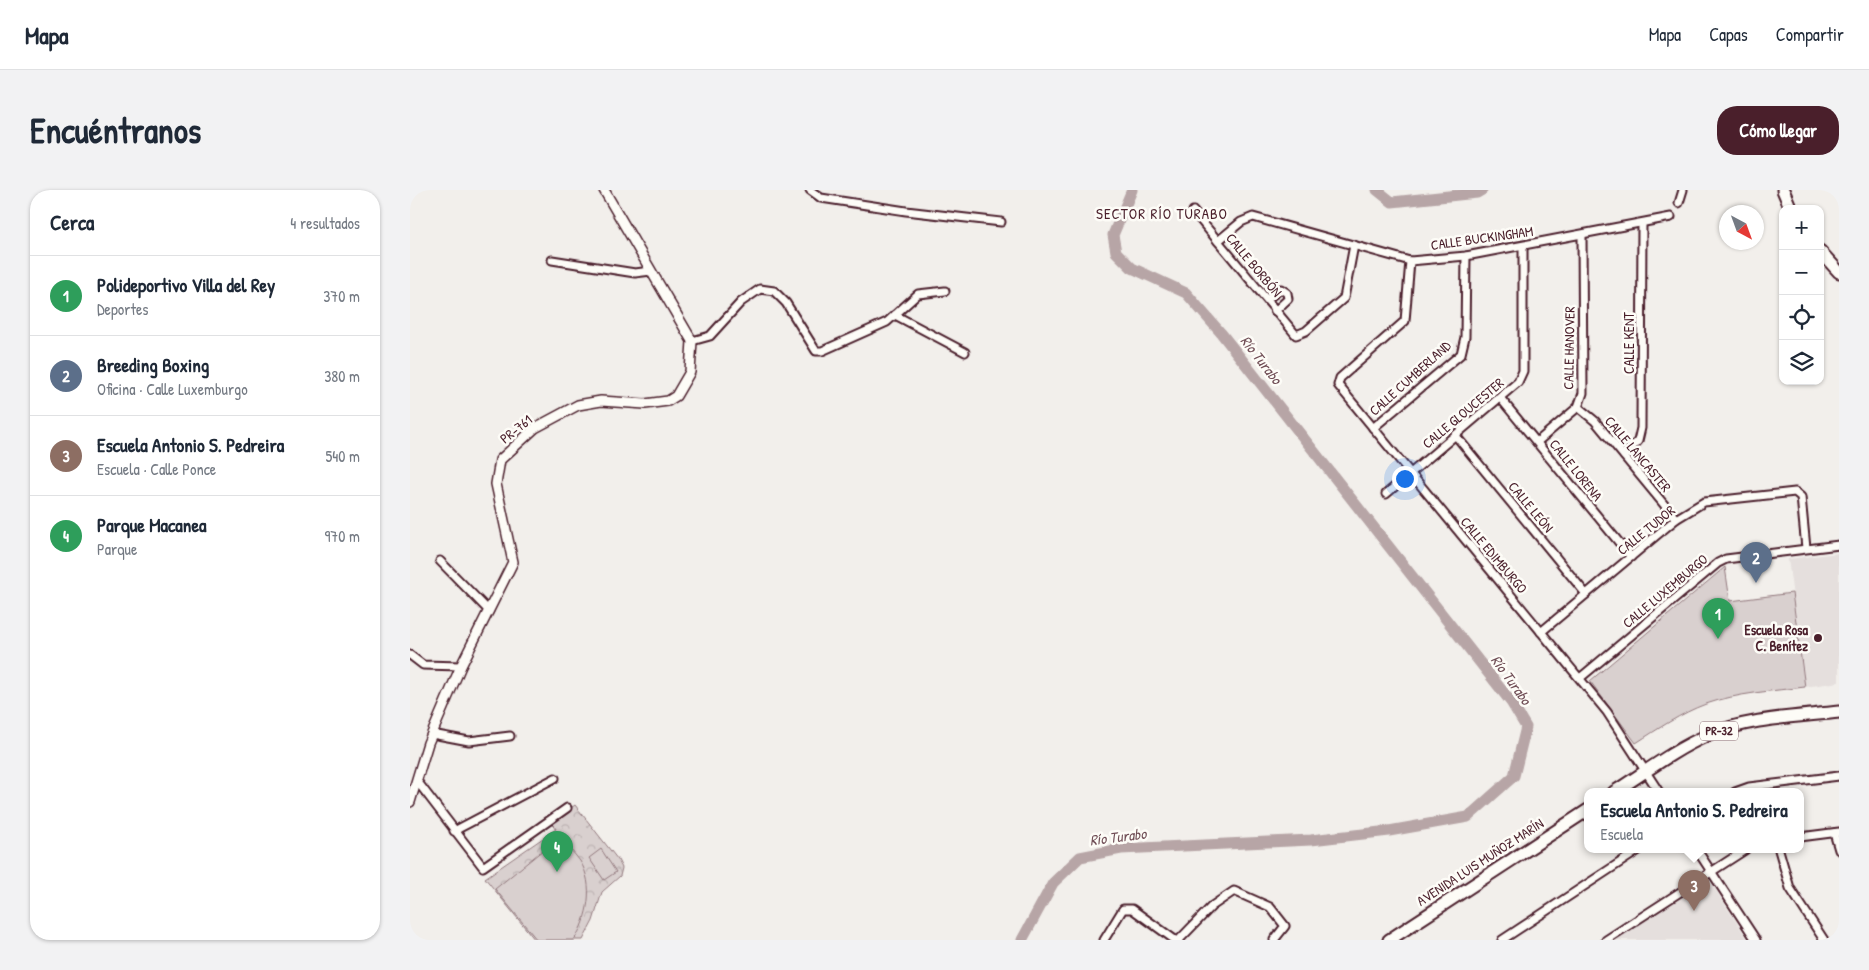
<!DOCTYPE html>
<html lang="es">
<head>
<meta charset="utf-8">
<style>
	:root { --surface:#fff; --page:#f2f2f3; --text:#1f2937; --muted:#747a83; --line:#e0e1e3; --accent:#4a1f2b }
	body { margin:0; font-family:"Patrick Hand",sans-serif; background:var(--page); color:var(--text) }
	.controls { position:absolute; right:15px; top:15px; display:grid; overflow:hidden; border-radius:10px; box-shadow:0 1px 4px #0004 }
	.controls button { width:45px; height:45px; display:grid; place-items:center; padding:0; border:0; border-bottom:1px solid var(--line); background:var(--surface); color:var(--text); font:25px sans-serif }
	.compass { position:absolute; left:1309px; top:15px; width:45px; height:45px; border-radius:50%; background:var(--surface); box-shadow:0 1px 4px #0004; rotate:139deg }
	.you { position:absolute; left:994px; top:288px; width:18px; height:18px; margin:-12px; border:4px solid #fff; border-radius:50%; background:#1a73e8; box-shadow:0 0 0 8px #1a73e833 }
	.badge { display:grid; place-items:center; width:32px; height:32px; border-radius:50%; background:var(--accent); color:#fff; font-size:16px; font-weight:700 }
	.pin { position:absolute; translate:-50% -41px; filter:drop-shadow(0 1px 2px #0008) }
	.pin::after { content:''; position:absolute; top:26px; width:18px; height:15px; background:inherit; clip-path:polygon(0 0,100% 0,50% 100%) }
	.popup { position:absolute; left:1174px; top:598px; width:220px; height:65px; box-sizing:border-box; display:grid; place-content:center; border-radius:10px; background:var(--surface); filter:drop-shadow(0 1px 4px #0005); font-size:16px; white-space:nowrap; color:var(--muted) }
	.popup b { font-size:19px; color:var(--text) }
	.popup::after { content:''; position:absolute; left:50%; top:100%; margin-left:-10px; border:10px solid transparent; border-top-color:var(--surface) }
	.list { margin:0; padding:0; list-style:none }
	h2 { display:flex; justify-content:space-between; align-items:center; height:65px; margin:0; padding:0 20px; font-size:21px }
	h2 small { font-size:16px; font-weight:400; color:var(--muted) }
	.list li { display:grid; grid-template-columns:32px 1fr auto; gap:15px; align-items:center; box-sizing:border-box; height:80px; padding:0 20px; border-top:1px solid var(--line) }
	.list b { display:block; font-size:19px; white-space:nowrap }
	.list p { margin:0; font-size:16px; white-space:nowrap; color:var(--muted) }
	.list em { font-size:16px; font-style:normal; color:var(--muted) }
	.icon { flex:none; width:28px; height:28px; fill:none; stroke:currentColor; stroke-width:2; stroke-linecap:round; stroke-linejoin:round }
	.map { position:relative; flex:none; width:1429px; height:750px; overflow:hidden; border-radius:20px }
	header { display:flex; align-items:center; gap:30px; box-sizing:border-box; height:70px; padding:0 25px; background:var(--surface); border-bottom:1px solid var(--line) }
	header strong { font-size:24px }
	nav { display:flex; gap:28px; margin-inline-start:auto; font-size:18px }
	.intro { display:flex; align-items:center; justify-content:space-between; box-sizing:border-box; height:120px; padding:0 30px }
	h1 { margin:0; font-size:35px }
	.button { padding:12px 22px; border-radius:20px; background:var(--accent); color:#fff; font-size:18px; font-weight:700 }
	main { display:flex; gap:30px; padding:0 30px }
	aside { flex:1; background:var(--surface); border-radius:20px; box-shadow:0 1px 4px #0004 }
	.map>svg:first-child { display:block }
	.built { fill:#e5dfdd }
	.park { fill:url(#park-crowns); stroke:#92787d }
	.garden { fill:#d9d0cf; stroke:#92787d }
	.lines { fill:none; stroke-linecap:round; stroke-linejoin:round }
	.river { stroke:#b7a5a6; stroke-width:11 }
	.minor-casing { stroke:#4a1f2b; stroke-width:11 }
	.tertiary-casing { stroke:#4a1f2b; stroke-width:12 }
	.primary-casing { stroke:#4a1f2b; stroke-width:15 }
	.minor { stroke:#fdfcf7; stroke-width:7 }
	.tertiary { stroke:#fdfcf7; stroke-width:9 }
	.primary { stroke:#fdfcf7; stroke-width:11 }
	.poi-dot { fill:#4a1f2b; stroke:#fdfcf7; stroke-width:2 }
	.labels { text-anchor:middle; stroke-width:5; stroke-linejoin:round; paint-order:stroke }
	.shield { fill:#fdfcf7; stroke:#806168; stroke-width:1 }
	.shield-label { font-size:12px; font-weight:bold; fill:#4a1f2b }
	.street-label { font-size:14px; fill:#4a1f2b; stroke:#fdfcf7 }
	.poi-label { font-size:14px; font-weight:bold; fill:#4a1f2b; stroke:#fdfcf7; text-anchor:end }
	.neighbourhood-label { font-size:15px; letter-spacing:1px; fill:#4a1f2b; stroke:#fdfcf7 }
	.water-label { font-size:15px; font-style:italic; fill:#704e56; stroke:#fdfcf7 }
</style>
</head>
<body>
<header>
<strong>Mapa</strong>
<nav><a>Mapa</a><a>Capas</a><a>Compartir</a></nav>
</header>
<div class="intro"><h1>Encuéntranos</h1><a class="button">Cómo llegar</a></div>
<main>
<aside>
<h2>Cerca<small>4 resultados</small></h2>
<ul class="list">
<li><span class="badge" style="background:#2e9e5b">1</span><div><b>Polideportivo Villa del Rey</b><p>Deportes</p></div><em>370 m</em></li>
<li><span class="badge" style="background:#5c6f8a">2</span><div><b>Breeding Boxing</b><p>Oficina · Calle Luxemburgo</p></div><em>380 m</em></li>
<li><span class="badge" style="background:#8d6e63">3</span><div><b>Escuela Antonio S. Pedreira</b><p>Escuela · Calle Ponce</p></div><em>540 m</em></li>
<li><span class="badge" style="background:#2e9e5b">4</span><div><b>Parque Macanea</b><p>Parque</p></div><em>970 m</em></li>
</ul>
</aside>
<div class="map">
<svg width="1429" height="750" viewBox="0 0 1429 750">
	<defs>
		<pattern id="park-crowns" width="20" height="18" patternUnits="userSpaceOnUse" patternTransform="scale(1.25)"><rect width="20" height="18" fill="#d9d0cf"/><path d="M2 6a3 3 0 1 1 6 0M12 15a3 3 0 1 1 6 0" fill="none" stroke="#bcb2b2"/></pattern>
	</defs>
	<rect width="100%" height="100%" fill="#f2efeb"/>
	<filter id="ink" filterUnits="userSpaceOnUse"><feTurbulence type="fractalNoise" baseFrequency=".02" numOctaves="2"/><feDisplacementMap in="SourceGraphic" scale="10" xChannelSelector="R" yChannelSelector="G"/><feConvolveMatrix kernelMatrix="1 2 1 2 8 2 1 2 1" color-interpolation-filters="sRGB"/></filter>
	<g filter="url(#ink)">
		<g class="built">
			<path d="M1429,363v129l-34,5 -17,-128z"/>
			<path d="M1294,691l7,2 37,57h-133z"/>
		</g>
		<path class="park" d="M165,615l43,55 4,8 -2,8 -18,16 -9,29 -10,19h-48l-50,-62 71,-49 -5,-7z"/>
		<g class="garden">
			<path d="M1315,377l5,34 62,-8 13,94c-33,4 -67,6 -99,17 -25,9 -48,25 -70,39l-46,-62z"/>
			<path d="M150,646c6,9 14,17 20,25 15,24 8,57 -6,79h-37l-42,-51z"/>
			<path d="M191,659l15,23 -12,8 -15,-22z"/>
		</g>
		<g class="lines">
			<g class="river">
				<path d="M967,0l15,12 85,-9 5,-3"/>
				<path d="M612,750l31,-57 27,-26 41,-8 190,-9 78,-9 79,-14 46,-41 12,-49 -15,-25 -290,-369 -35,-40 -54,-25 -16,-16 -3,-17 19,-45"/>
			</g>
			<defs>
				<g id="minor">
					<path d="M400,0l11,8 85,13 95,11"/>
					<path d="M1269,13l4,-13"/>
					<path d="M783,21l103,124 10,-4 38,-33 10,-53"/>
					<path d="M808,51l23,-19 12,-5 157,44 56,-5 205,-39"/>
					<path d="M142,70l83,13 16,-2"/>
					<path d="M1000,71l-5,60 -65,57 -2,7 269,327 52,80"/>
					<path d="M857,109l14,-10 6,4 1,6 -13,12"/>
					<path d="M485,125l70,37"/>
					<path d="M282,151l18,-5 31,-34 19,-13 14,2 12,12 30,48h6l65,-29 31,-28 27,-3"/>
					<path d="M1091,209l130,158"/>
					<path d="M1168,217l17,14 81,98"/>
					<path d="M963,238l88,-74 4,-17 1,-81"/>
					<path d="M1046,246l130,158"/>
					<path d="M1127,252l41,-35 5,-14 -1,-158"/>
					<path d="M1214,266l14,-15 3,-13 1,-204"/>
					<path d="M976,304l132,-112 5,-11v-125"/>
					<path d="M30,371l49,50"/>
					<path d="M1131,442l135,-113 28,-17 91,-10 6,5 5,51"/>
					<path d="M0,465l13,10 38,1"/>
					<path d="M1170,488l138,-115 8,-4 113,-14"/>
					<path d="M22,544l37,7 41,-5"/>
					<path d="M7,591l66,86 84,-59"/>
					<path d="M1325,602l14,-5 90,-11"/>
					<path d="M44,641l101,-53"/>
					<path d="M1424,643l5,17"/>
					<path d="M1390,647l39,-5"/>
					<path d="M1287,660l59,90"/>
					<path d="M1369,660l11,38 34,52"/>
					<path d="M694,750l19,-31h9l43,31"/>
					<path d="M769,750l33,-34 22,-15 36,16 15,19 -11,14"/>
					<path d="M1092,750l137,-90"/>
					<path d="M1196,750l139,-90"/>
				</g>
				<path id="tertiary" d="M0,612l18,-59 33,-77 52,-104 -17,-78 4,-24 35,-32 43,-23 23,-4 44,3 23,-3 8,-5 14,-24 2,-31 -88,-151"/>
				<g id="primary">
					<path d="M1373,0l8,19"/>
					<path d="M1410,61l19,21"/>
					<path d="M1204,602c30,-19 60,-42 92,-56 42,-18 89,-19 133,-24"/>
					<path d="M979,750l199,-130"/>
				</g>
			</defs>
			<use href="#minor" class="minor-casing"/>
			<use href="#tertiary" class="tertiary-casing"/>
			<use href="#primary" class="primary-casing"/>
			<use href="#minor" class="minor"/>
			<use href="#tertiary" class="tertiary"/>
			<use href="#primary" class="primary"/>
		</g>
	</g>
	<circle class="poi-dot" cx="1408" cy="448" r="5"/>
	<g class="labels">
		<rect class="shield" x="1290" y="531.5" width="38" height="19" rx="4"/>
		<g class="shield-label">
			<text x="1309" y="545">PR-32</text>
		</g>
		<g class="street-label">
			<text transform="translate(1072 48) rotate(-8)" y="5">CALLE BUCKINGHAM</text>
			<text transform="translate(844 75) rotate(50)" y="5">CALLE BORBÓN</text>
			<text transform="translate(1219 153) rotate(-90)" y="5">CALLE KENT</text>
			<text transform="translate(1159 158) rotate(-89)" y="5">CALLE HANOVER</text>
			<text transform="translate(1000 188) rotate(-42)" y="5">CALLE CUMBERLAND</text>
			<text transform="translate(1053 223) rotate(-40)" y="5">CALLE GLOUCESTER</text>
			<text transform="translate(106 239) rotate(-39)" y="5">PR-761</text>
			<text transform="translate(1228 264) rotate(50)" y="5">CALLE LANCASTER</text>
			<text transform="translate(1166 280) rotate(51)" y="5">CALLE LORENA</text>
			<text transform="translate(1121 317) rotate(50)" y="5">CALLE LEÓN</text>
			<text transform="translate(1236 340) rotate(-39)" y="5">CALLE TUDOR</text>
			<text transform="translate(1084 365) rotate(50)" y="5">CALLE EDIMBURGO</text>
			<text transform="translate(1255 401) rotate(-40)" y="5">CALLE LUXEMBURGO</text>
			<text transform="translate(1070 672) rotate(-33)" y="5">AVENIDA LUIS MUÑOZ MARÍN</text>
		</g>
		<g class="poi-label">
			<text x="1398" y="445">Escuela Rosa<tspan x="1398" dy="16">C. Benítez</tspan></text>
		</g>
		<g class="neighbourhood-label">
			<text x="752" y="29">SECTOR RÍO TURABO</text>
		</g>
		<g class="water-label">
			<text transform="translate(851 170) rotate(52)" y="5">Río Turabo</text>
			<text transform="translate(1101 490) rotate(54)" y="5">Río Turabo</text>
			<text transform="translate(708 647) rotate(-7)" y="5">Río Turabo</text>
		</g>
	</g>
</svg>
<div class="controls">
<button>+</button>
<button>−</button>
<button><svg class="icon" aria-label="locate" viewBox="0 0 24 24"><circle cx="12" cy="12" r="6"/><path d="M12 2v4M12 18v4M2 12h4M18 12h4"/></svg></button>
<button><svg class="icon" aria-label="layers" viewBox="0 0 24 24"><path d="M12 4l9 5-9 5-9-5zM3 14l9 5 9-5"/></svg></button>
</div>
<svg class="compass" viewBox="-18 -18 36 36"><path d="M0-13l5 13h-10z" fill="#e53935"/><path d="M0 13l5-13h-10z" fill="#747a83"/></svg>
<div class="you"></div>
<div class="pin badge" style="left:1308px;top:449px;background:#2e9e5b">1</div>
<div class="pin badge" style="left:1346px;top:393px;background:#5c6f8a">2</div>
<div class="pin badge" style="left:1284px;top:721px;background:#8d6e63">3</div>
<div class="popup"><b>Escuela Antonio S. Pedreira</b>Escuela</div>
<div class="pin badge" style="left:147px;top:682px;background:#2e9e5b">4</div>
</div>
</main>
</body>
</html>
